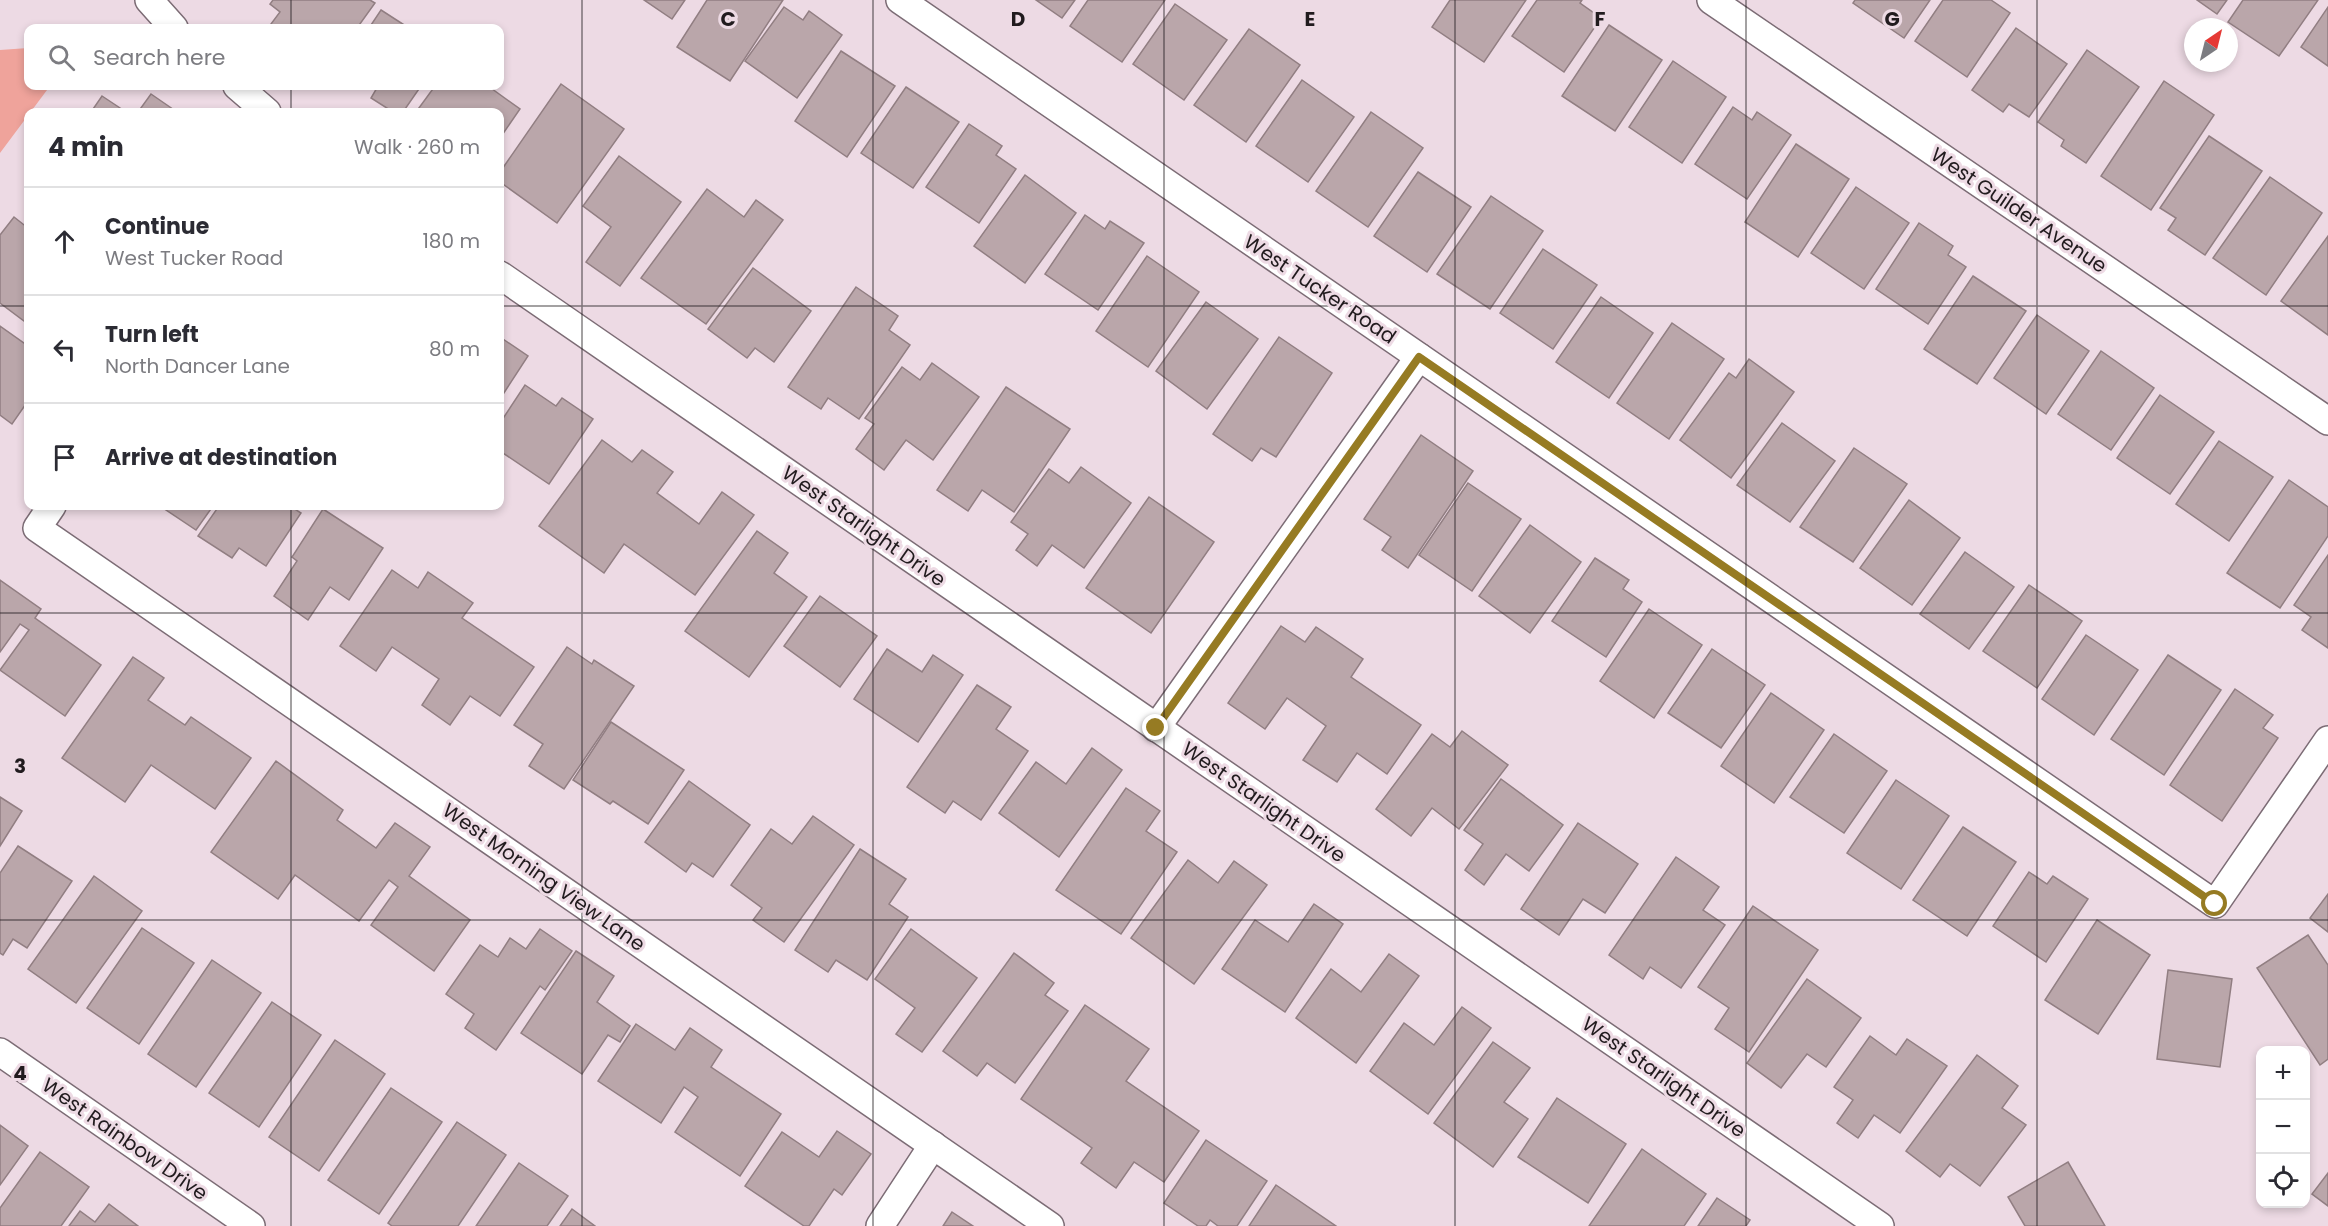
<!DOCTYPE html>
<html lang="en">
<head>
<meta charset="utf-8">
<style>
	:root { --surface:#fff; --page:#f2f2f3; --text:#2b2b33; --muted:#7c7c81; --line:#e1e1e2 }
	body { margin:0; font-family:Poppins,sans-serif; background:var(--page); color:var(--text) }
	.controls { position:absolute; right:18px; bottom:18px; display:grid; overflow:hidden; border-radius:12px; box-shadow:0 3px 9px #0003 }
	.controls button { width:54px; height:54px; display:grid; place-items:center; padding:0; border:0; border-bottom:2px solid var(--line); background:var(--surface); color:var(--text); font:30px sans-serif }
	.compass { position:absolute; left:2184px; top:18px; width:54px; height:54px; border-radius:50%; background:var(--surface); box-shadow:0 3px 9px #0003; rotate:35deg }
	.stop { position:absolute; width:18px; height:18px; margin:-14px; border:4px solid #967b23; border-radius:50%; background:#fff }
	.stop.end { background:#967b23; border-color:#fff; box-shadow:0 2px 6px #0008 }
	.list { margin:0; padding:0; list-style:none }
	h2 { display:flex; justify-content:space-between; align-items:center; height:78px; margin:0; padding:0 24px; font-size:26px }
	h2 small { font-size:20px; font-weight:400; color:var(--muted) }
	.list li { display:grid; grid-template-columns:39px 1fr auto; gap:18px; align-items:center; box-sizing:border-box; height:108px; padding:0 24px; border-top:2px solid var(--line) }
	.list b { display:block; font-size:22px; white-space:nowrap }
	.list p { margin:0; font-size:20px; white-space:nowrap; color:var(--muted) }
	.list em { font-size:20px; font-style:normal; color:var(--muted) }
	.icon { flex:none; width:33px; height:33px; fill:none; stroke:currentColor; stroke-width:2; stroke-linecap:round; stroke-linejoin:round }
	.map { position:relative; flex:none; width:2328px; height:1226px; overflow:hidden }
	.search { position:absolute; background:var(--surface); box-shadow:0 3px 9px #0003; left:24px; top:24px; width:480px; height:66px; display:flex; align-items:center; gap:15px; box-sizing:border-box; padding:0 21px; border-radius:12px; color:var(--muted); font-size:22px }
	.panel { position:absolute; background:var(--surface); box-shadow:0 3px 9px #0003; left:24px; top:108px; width:480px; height:402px; border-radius:12px }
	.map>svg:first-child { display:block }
	.green { fill:#efa39b }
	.building { fill:#baa6aa; stroke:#917e82; stroke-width:1.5 }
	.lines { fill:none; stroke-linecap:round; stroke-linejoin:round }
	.street-casing { stroke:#7c6c75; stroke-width:30 }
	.street { stroke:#fff; stroke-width:27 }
	.route { stroke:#967b23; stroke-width:8 }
	.grid { fill:none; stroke:#211b1e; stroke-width:1.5; stroke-opacity:0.55 }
	.labels { text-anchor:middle; stroke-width:6; stroke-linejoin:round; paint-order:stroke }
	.street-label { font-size:20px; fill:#211b1e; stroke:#eddae4 }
	.grid-label { font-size:20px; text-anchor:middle; font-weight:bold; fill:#211b1e; stroke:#eddae4; stroke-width:6; stroke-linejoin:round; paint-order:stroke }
</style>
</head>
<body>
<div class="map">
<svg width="2328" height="1226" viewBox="0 0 2328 1226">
	<rect width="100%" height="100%" fill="#eddae4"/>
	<path class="green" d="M28,48v38h22l-50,67v-103z"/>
	<g class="building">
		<path d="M273,0h97l5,3 -18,25h-89l12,-16 -10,-8z"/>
		<path d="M644,0h41l-13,19z"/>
		<path d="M707,0h76l-53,81 -53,-34z"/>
		<path d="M1036,0h39l-13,18z"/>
		<path d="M1088,0h77l-43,62 -52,-36z"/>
		<path d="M1450,0h76l-42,62 -52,-35z"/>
		<path d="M1537,0h45l-2,3 21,15 -37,54 -52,-36z"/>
		<path d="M1855,0h75l-26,38 -51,-35z"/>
		<path d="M1943,0h48l19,13 -43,64 -52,-36z"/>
		<path d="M2197,0h30l-10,14z"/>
		<path d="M2243,0h75l-39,56 -51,-34z"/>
		<path d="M1175,4l52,36 -43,60 -51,-36z"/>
		<path d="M784,7l19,13 6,-9 33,24 -45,63 -52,-37z"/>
		<path d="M2328,7v59l-27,-19z"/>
		<path d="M381,10l28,18h-40z"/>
		<path d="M1609,25l53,35 -47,71 -53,-35z"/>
		<path d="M2016,28l51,36 -38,53 -20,-13 -6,8 -31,-22z"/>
		<path d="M1249,29l51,36 -54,77 -52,-37z"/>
		<path d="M2087,50l52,37 -53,76 -25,-17 3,-6 -26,-18z"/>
		<path d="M841,51l54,35 -48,71 -52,-36z"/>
		<path d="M1673,61l53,36 -44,66 -53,-36z"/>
		<path d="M1302,80l52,37 -46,65 -52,-36z"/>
		<path d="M2164,81l50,34 -63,95 -50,-34z"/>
		<path d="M561,84l63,45 -67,94 -57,-41v-10z"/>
		<path d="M378,86h43l-18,26h-10l-22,-14z"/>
		<path d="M435,86h53l32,23 -20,29v-26h-84z"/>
		<path d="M906,87l53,35 -46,66 -52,-35z"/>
		<path d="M151,94l26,18h-39z"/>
		<path d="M102,96l24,16h-35z"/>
		<path d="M1733,107l19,13 5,-8 34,23 -44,64 -52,-35z"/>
		<path d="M1371,112l52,36 -55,79 -52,-36z"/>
		<path d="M969,124l33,22 -6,9 20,14 -37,54 -53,-36z"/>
		<path d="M2209,136l53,35 -57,84 -37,-25 8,-12 -16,-10z"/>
		<path d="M1796,144l53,35 -51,78 -53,-35z"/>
		<path d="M619,156l62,46 -61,84 -34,-24 25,-35 -28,-21z"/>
		<path d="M1418,172l53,35 -44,65 -53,-36z"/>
		<path d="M1025,175l51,38 -51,70 -51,-37z"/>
		<path d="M2270,177l52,36 -56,82 -53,-37z"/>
		<path d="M1856,187l53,36 -45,66 -53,-36z"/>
		<path d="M707,189l37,28 12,-17 27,20 -77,104 -65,-46z"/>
		<path d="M1491,196l52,35 -53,78 -53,-35z"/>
		<path d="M1085,215l20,14 5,-8 34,22 -46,67 -53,-36z"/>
		<path d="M14,217l14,11v96l-28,-21v-68z"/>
		<path d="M1919,223l34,23 -5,9 18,12 -38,57 -52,-35z"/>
		<path d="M2328,236v99l-47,-34z"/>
		<path d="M1543,249l54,36 -44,64 -53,-36z"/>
		<path d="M1147,256l52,36 -51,75 -52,-36z"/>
		<path d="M753,268l58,43 -37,51 -19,-14 -8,10 -39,-29z"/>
		<path d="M1973,276l53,35 -49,73 -53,-35z"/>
		<path d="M856,287l42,29 -9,14 21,15 -51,74 -31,-21 -7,11 -33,-22z"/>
		<path d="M1601,297l52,36 -44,65 -53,-36z"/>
		<path d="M1206,302l52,37 -51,70 -51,-38z"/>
		<path d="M2037,315l52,36 -43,63 -52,-36z"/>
		<path d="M1672,323l52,36 -55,80 -52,-36z"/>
		<path d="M0,326l28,20v55l-16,23 -12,-9z"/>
		<path d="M500,337l28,19 -28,43z"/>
		<path d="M1279,337l53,36 -56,84 -15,-9 -9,13 -39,-27z"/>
		<path d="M2101,351l53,37 -43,62 -53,-36z"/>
		<path d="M1749,359l45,33 -63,86 -51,-38 49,-67 7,5z"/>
		<path d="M932,363l47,34 -46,63 -27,-20 -22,30 -28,-21 18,-25 -9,-6 37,-51 18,13z"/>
		<path d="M525,385l31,21 6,-8 31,21 -44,65 -49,-33v-28z"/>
		<path d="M1006,387l64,42 -56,83 -32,-22 -14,21 -31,-21z"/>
		<path d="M2160,395l54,37 -44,62 -53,-36z"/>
		<path d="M1782,423l53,38 -45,61 -53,-37z"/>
		<path d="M1421,435l52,36 -65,97 -26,-18 9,-13 -27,-18z"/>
		<path d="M602,440l30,22 10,-12 31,22 -16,21 42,31 23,-32 32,23 -59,80 -71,-51 -20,29 -65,-47z"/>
		<path d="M2219,441l54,36 -44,64 -53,-37z"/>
		<path d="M1854,448l53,36 -54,78 -53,-35z"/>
		<path d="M1081,467l50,36 -47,65 -32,-23 -15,21 -21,-16 12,-16 -17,-12 38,-53 20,14z"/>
		<path d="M2289,480l39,27v29l-48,72 -53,-35z"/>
		<path d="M1468,483l53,36 -49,72 -53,-36z"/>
		<path d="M1149,497l65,45 -63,91 -65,-45z"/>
		<path d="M1909,500l51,38 -48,67 -52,-37z"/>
		<path d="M160,506h53l-17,24z"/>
		<path d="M219,506h71l11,7 -35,53 -27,-18 -7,10 -34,-22z"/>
		<path d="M323,509l60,39 -34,52 -19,-13 -22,33 -34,-24 23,-35 -5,-4z"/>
		<path d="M1530,525l51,37 -51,71 -51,-37z"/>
		<path d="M757,531l31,22 -14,20 33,24 -58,80 -64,-46z"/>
		<path d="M1965,552l49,35 -45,62 -49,-35z"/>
		<path d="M2328,555v93l-26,-18 9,-13 -17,-12z"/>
		<path d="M1595,558l34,22 -6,9 19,13 -36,55 -54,-36z"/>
		<path d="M392,570l26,18 10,-16 45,31 -11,15 72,49 -34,49 -30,-20 -20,29 -28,-20 17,-26 -47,-32 -16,24 -36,-25z"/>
		<path d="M0,580l41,29 -6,9 66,47 -36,51 -65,-46 29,-40 -9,-6 -20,28z"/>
		<path d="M2029,585l53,36 -45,67 -54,-37z"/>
		<path d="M820,596l57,40 -37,51 -56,-41z"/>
		<path d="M1649,609l53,36 -48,73 -54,-37z"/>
		<path d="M1281,626l24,16 11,-15 47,32 -12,18 70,48 -34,49 -30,-21 -20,29 -34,-22 23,-34 -39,-28 -22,31 -37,-26z"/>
		<path d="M2086,635l52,35 -44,65 -52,-36z"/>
		<path d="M567,647l25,17 2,-4 40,26 -70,103 -35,-23 14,-22 -29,-19z"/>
		<path d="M887,649l35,23 11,-17 30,20 -45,67 -64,-43z"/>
		<path d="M1712,649l53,36 -44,63 -53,-35z"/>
		<path d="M2168,655l53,35 -57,85 -53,-36z"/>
		<path d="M133,657l31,21 -16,22 37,25 6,-8 60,41 -36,51 -64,-44 -26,37 -63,-44z"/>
		<path d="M977,685l34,22 -15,22 32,22 -47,69 -28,-19 -8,12 -38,-26z"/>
		<path d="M2235,689l38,26 -10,13 15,10 -56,83 -52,-36z"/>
		<path d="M1771,693l53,37 -50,73 -53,-37z"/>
		<path d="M611,722l73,48 -36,54 -35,-23 -3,3 -37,-24z"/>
		<path d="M1462,731l46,34 -49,64 -27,-21 -21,28 -35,-27 56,-75 18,13z"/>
		<path d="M1834,734l53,37 -43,62 -54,-36z"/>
		<path d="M1092,748l30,22 -63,87 -60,-44 37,-51 30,22z"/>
		<path d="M276,761l67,49 -6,10 39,28 19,-25 35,24 -21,29 61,44 -36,51 -63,-46 27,-38 -9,-7 -30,41 -64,-46 -17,24 -67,-47z"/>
		<path d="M1501,779l62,46 -34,46 -23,-17 -22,31 -19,-15 18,-26 -19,-14z"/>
		<path d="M1896,780l53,36 -48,73 -54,-36z"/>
		<path d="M689,781l61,44 -37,52 -21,-14 -6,9 -41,-30z"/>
		<path d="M1126,788l34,23 -14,20 31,21 -56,82 -65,-44z"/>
		<path d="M0,797l22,14 -22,35z"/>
		<path d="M813,816l41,29 -70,97 -31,-22 9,-12 -31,-23 40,-56 21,15z"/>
		<path d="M1578,823l60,41 -33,49 -22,-14 -24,36 -38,-26z"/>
		<path d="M1963,827l53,35 -49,74 -54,-36z"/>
		<path d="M18,846l54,35 -45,67 -14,-9 -10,16 -3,-2v-80z"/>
		<path d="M860,849l46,30 -17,25 19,13 -41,63 -31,-20 -8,12 -33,-22z"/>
		<path d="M1676,857l43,30 -16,23 22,15 -44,63 -31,-21 -7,12 -34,-24z"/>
		<path d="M1188,860l30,23 16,-22 33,24 -73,99 -63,-46z"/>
		<path d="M2029,872l18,12 6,-8 35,23 -42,63 -53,-36z"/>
		<path d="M94,876l48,35 -66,92 -48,-34z"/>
		<path d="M2328,894v38l-18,-14z"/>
		<path d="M1314,904l29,20 -58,88 -63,-43 33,-49 33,22z"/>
		<path d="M1753,906l65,44 -69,102 -34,-23 14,-21 -31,-21z"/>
		<path d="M2097,920l53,35 -52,79 -53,-34z"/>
		<path d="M142,928l52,35 -55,81 -52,-36z"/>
		<path d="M540,929l32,22 -27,39 -5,-4 -44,64 -31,-22 9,-14 -28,-20 34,-49 18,12 12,-19 16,11z"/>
		<path d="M911,929l66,49 -55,74 -26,-18 19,-26 -40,-29z"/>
		<path d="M2308,935l20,30v94l-8,6 -63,-97z"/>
		<path d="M576,951l38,25 -17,26 33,24 -10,16 -12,-7 -26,39 -61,-41z"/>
		<path d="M1014,953l40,30 -9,12 23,16 -53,72 -28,-20 -10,13 -34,-25z"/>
		<path d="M1389,954l30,22 -63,87 -60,-45 35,-49 30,23z"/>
		<path d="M212,960l49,33 -65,94 -48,-33z"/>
		<path d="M2168,970l64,9 -12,88 -63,-8z"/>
		<path d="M1807,979l54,39 -35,49 -19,-13 -26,34 -34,-25z"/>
		<path d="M272,1002l49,33 -62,92 -50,-34z"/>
		<path d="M1085,1005l64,44 -23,32 73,50 -35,51 -30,-20 -18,26 -35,-25 11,-15 -71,-49z"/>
		<path d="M1462,1007l29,21 -63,86 -58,-43 34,-48 30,22z"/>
		<path d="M636,1024l39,26 15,-22 32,22 -11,17 70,47 -41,62 -65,-44 23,-35 -14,-10 -23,36 -63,-42z"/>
		<path d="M1870,1036l26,19 11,-16 40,27 -47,67 -26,-18 -16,23 -21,-15 16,-23 -19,-13z"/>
		<path d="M335,1040l50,34 -66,97 -50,-34z"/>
		<path d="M1493,1042l37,26 -26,34 24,17 -35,48 -59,-44z"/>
		<path d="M1977,1055l41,31 -16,22 24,17 -46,61 -30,-22 -10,13 -34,-26z"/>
		<path d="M391,1088l51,34 -63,92 -51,-34z"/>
		<path d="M1557,1098l69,46 -38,59 -70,-46z"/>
		<path d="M457,1122l49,33 -48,71h-66l-4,-3z"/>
		<path d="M0,1125l28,21 -28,39z"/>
		<path d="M837,1131l34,23 -29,41 -8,-6 -25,37h-5l-59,-40 37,-54 37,25z"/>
		<path d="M1206,1140l61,41 -30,45h-19l-8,-6 -4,6h-8l-34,-23z"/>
		<path d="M1642,1149l64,45 -22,32h-95z"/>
		<path d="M40,1152l49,35 -28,39h-61v-18z"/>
		<path d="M2068,1162l37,64h-80l-17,-29z"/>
		<path d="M519,1163l49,33 -21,30h-71z"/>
		<path d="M2328,1173v33l-16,-12z"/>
		<path d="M1276,1185l60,41h-87z"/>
		<path d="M1717,1198l33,22 -4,6h-48z"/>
		<path d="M109,1204l29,22h-69l11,-15 15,11z"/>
		<path d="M572,1209l23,17h-35z"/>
		<path d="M952,1212l21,14h-30z"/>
	</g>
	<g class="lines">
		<defs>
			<g id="street">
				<path d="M149,0l25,28"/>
				<path d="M900,0l1315,904 113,-164"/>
				<path d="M1711,0l617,421"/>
				<path d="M237,86l30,26"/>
				<path d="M500,275l1380,951"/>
				<path d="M52,506l-15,22 1013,698"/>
				<path d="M1156,728l263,-371"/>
				<path d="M0,1052l251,174"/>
				<path d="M880,1226l53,-81"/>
			</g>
		</defs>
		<use href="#street" class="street-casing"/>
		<use href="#street" class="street"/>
	</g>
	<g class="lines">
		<path class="route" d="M1156,728l263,-371 796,547"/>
	</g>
	<path class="grid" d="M291,0v28M582,0v1226M873,0v1226M1164,0v1226M1455,0v1226M1746,0v1226M2037,0v1226M291,86v26M0,306h28M500,306h1828M291,506v720M0,613h2328M0,920h2328"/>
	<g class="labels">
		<g class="street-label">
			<text transform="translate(2019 210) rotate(34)" y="7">West Guilder Avenue</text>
			<text transform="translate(1320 289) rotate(34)" y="7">West Tucker Road</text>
			<text transform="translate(864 526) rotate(35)" y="7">West Starlight Drive</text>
			<text transform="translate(1264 802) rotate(35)" y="7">West Starlight Drive</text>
			<text transform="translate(544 877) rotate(35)" y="7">West Morning View Lane</text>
			<text transform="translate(1664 1077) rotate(35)" y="7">West Starlight Drive</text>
			<text transform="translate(125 1139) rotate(35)" y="7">West Rainbow Drive</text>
		</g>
	</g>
	<g class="grid-label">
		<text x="728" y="26">C</text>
		<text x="1018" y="26">D</text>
		<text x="1310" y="26">E</text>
		<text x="1600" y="26">F</text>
		<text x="1892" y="26">G</text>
		<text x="20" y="773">3</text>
		<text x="20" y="1080">4</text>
	</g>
</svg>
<div class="controls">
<button>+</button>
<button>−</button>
<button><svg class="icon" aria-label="locate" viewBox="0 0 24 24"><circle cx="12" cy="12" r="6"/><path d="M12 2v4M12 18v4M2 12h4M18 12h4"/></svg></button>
</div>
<svg class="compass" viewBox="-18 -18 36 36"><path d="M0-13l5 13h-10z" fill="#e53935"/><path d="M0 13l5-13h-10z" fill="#7c7c81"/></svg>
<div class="stop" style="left:2215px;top:904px"></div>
<div class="stop end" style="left:1156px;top:728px"></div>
<div class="search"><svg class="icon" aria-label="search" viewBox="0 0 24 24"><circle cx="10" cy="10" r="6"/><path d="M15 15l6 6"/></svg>Search here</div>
<section class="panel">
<h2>4 min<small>Walk · 260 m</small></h2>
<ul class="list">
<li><svg class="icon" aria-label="ahead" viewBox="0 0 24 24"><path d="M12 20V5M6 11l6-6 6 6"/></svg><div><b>Continue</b><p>West Tucker Road</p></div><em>180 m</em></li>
<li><svg class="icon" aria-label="left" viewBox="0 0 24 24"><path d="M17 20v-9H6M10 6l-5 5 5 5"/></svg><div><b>Turn left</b><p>North Dancer Lane</p></div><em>80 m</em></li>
<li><svg class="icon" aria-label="arrive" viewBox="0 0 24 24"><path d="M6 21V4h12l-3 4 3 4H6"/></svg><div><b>Arrive at destination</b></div></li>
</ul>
</section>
</div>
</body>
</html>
